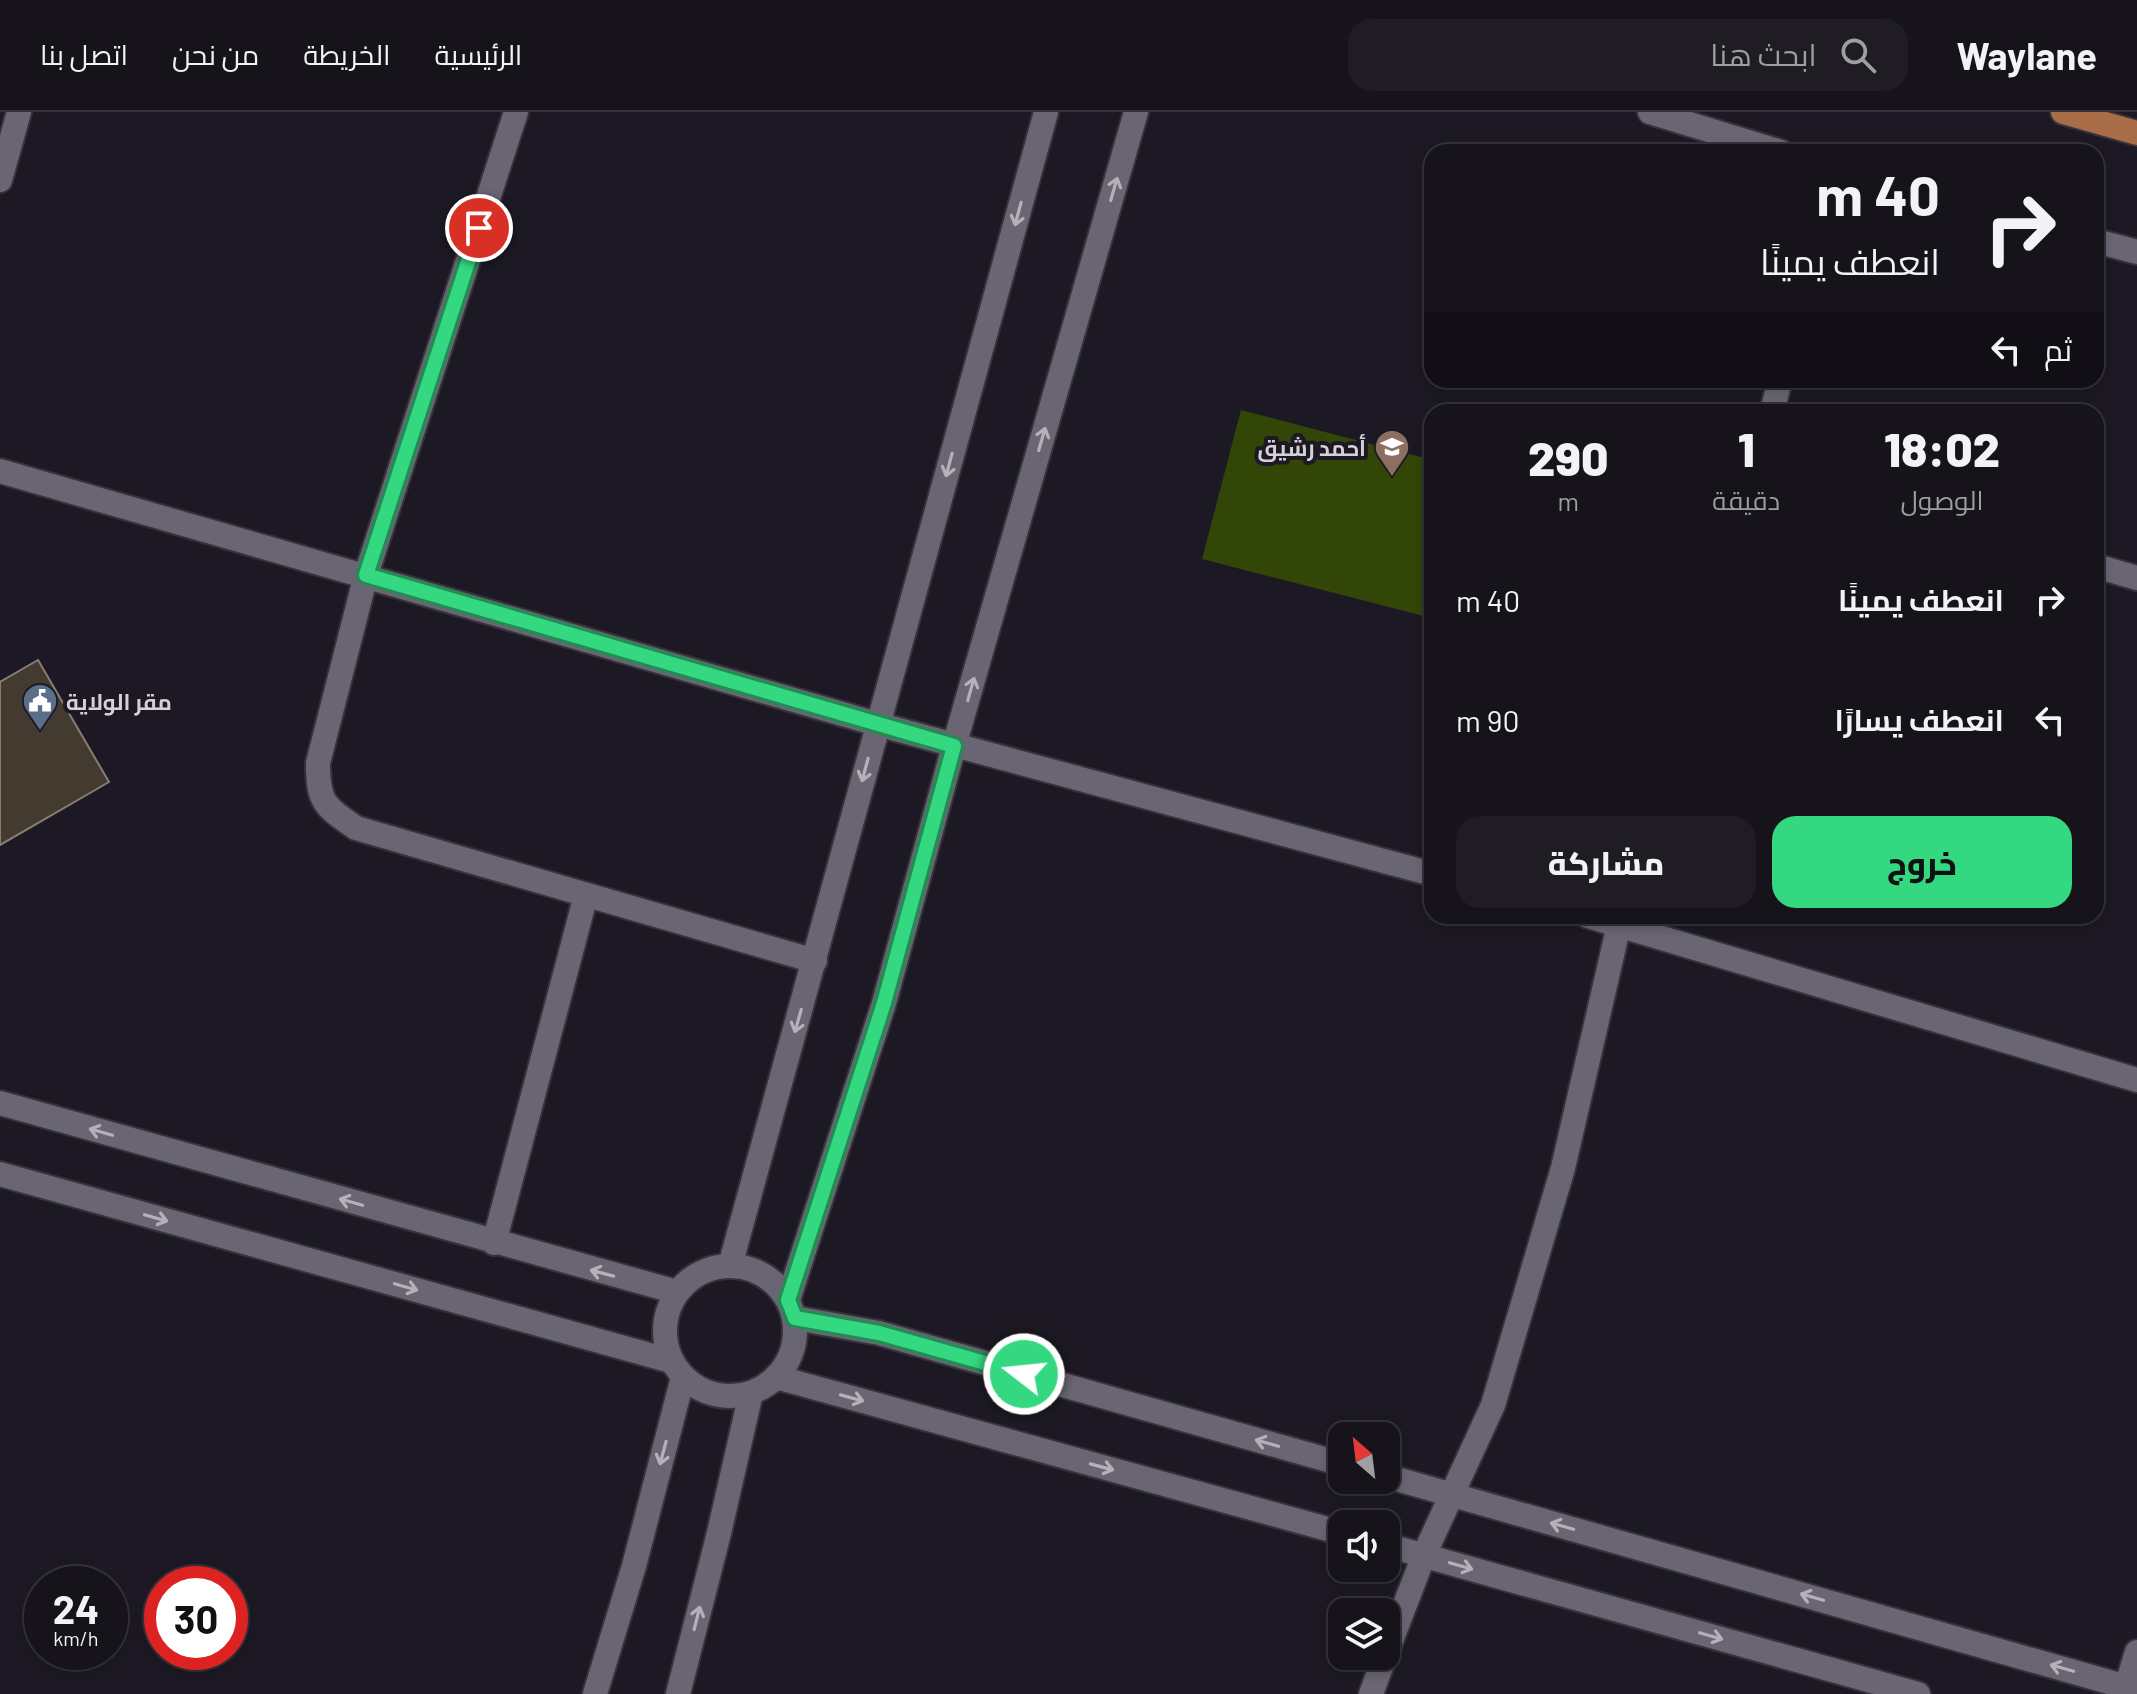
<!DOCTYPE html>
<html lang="ar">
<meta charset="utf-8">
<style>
body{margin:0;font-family:Barlow,Cairo,sans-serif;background:#1f1c24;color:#f1f3f6;direction:rtl;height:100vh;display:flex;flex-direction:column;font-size:30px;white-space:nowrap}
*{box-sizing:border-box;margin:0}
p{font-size:26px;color:#9e9ea3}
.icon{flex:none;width:44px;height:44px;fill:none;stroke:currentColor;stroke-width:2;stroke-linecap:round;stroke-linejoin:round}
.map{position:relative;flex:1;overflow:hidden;direction:ltr}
.sheet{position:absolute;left:1424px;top:292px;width:680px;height:520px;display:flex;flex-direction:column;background:#16131b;border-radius:24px;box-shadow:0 4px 12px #0003,0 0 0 2px #35323a;direction:rtl}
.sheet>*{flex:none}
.top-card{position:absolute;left:1424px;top:32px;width:680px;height:244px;border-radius:24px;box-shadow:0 4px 12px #0003,0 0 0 2px #35323a;direction:rtl;background:#16131b;color:#f1f3f6;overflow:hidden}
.needle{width:52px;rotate:332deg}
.buttons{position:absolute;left:1328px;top:1310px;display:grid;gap:16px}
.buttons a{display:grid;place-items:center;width:72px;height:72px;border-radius:16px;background:#16131b;box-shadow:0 4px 12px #0003,0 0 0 2px #35323a;font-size:40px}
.speed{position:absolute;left:24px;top:1454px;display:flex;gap:16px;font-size:40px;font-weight:700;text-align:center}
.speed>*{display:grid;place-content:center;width:104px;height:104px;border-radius:50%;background:#16131b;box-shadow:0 4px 12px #0003,0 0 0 2px #35323a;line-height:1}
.speed small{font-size:20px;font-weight:400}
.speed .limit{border:12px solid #d22;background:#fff;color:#111}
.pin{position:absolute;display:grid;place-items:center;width:68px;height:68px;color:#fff;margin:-34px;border:4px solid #fff;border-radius:50%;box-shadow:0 2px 8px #0007}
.me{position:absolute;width:88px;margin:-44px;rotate:286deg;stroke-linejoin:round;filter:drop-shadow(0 0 6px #0008)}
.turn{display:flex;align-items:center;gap:28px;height:168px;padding:0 32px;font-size:36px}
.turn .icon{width:104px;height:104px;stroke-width:2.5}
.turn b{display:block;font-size:56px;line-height:68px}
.then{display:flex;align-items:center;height:76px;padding:0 32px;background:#0003;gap:16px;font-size:30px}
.eta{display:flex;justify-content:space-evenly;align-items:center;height:136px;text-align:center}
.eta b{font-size:48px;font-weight:800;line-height:56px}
.button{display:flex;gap:16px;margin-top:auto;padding:16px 32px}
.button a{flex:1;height:92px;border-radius:24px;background:#34d881;color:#111;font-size:32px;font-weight:800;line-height:92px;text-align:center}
.button a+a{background:#1f1c24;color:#f1f3f6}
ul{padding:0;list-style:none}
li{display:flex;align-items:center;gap:24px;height:120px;padding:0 32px}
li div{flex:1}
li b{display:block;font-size:30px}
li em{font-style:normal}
header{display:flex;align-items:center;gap:48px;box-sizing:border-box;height:112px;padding:0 40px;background:#16131b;border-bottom:2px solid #35323a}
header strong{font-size:38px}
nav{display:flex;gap:44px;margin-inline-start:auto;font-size:28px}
.search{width:560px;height:72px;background:#1f1c24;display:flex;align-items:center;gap:20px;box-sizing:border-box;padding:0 28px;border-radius:24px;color:#9e9ea3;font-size:30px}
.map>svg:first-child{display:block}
</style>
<header>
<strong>Waylane</strong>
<div class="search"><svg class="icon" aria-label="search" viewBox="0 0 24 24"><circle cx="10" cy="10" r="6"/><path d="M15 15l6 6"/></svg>ابحث هنا</div>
<nav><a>الرئيسية</a><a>الخريطة</a><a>من نحن</a><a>اتصل بنا</a></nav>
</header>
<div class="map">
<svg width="2137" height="1582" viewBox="0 0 2137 1582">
<rect width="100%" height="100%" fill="#1d1924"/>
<!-- green -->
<path fill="#314607" d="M1241,298l191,50v158l-230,-59z"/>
<!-- building -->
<path fill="#433a30" stroke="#877d72" stroke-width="2" d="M38,548l71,122 -109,63v-163z"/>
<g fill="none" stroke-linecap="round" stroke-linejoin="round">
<defs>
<g id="minor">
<path d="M516,0l-150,463 -48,188c0,39 6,43 38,65l459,133"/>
<path d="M1650,0l131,40"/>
<path d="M0,68l19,-68"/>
<path d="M2096,129l41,11"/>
<path d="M1772,300l8,-32"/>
<path d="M0,359l877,253 555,150"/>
<path d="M2096,454l41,12"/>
<path d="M1588,804l549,164"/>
<path d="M0,991l677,189"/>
<path d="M0,1062l671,187"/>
<path d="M494,1131l92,-348"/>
<path d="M730,1154l316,-1154"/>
<circle cx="730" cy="1219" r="65"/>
<path d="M788,1188l96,-297 70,-257 182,-634"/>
<path d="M795,1206l84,15 463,131"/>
<path d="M776,1265l566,156"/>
<path d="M1386,1364l751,214"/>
<path d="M1386,1433l532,149"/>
<path d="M1386,1542l38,-99 69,-150 70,-237 58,-252"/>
<path d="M595,1582l39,-128 49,-189"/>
<path d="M678,1582l41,-161 32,-140"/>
<path d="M1371,1582l14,-38"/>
<path d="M2124,1582l13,-42"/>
</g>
<path id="major" d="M2063,0l74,21"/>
</defs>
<!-- minor casing -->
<use href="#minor" stroke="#35323a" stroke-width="28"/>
<!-- major casing -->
<use href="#major" stroke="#35323a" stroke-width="28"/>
<!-- minor -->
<use href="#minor" stroke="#6a6572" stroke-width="24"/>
<!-- major -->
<use href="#major" stroke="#a86d46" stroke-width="24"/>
</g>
<!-- one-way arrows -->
<defs><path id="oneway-shaft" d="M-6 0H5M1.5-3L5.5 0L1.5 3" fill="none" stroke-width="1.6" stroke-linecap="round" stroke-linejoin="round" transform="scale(2)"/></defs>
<g stroke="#b4b1b9">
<use href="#oneway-shaft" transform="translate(1114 77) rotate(-74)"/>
<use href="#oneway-shaft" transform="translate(1018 102) rotate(105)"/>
<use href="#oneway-shaft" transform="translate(1042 327) rotate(-74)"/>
<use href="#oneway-shaft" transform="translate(949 353) rotate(105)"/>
<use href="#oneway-shaft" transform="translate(971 577) rotate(-74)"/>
<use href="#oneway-shaft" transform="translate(865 658) rotate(105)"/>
<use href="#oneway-shaft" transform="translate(798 909) rotate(106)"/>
<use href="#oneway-shaft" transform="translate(101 1020) rotate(-164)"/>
<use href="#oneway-shaft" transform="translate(351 1090) rotate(-164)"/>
<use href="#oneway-shaft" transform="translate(156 1106) rotate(16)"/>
<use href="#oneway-shaft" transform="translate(602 1161) rotate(-165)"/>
<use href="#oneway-shaft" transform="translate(406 1175) rotate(16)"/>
<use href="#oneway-shaft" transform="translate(852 1286) rotate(15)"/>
<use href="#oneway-shaft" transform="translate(1267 1331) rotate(-164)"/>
<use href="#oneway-shaft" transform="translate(663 1341) rotate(105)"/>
<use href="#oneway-shaft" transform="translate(1102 1355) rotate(15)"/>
<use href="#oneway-shaft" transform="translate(1562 1414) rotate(-164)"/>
<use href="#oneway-shaft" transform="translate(1461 1454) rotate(16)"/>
<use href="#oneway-shaft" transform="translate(1812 1485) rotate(-164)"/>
<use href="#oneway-shaft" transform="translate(697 1506) rotate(-76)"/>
<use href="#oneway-shaft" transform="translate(1711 1524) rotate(16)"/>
<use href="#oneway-shaft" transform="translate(2062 1556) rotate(-164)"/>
</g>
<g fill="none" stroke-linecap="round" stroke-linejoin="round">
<defs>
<path id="route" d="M479,116l-113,347 588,171 -70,257 -96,297 7,18 84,15 145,41"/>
</defs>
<!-- route casing -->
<use href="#route" stroke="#228c54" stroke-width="20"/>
<!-- route -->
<use href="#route" stroke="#34d881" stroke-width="14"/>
</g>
<!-- icons -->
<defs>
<symbol id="school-pin" viewBox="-11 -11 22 30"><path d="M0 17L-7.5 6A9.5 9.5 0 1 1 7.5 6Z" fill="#8d6e63" stroke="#1d1924"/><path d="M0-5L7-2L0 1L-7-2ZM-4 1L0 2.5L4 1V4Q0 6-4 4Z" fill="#fff"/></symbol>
<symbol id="civic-pin" viewBox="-11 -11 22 30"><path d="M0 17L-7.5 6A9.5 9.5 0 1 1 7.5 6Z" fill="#5c6f8a" stroke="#1d1924"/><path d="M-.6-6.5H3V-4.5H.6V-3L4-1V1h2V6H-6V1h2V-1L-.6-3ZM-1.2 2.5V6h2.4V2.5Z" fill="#fff"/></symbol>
</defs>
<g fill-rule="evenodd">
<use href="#school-pin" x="1372" y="315" width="40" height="54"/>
<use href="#civic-pin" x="20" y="569" width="40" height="54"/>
</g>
<g text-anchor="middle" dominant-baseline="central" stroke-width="8" stroke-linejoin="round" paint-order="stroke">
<!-- poi labels -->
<g font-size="22" font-weight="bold" fill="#d4d1d8" stroke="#1d1924" text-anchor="end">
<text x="1366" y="335">أحمد رشيق</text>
<text x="66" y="589" text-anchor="start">مقر الولاية</text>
</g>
</g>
</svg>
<div class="buttons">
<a><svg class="needle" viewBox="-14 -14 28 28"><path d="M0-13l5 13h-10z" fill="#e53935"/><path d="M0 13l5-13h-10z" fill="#9e9ea3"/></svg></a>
<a><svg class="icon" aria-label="sound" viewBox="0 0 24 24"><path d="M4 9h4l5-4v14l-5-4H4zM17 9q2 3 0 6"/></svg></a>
<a><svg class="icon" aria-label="layers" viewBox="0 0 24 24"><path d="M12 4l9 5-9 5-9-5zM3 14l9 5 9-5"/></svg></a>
</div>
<div class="speed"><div>24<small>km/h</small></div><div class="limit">30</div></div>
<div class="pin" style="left:479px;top:116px;background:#d93025"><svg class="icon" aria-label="arrive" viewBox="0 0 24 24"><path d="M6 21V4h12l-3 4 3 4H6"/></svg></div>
<svg class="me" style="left:1024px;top:1262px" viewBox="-20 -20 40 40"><circle r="17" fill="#34d881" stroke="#fff" stroke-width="3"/><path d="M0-11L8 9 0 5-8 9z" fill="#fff"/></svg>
<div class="top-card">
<div class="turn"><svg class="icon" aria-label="right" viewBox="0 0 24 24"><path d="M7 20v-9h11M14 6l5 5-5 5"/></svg><div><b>40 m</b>انعطف يمينًا</div></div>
<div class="then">ثم<svg class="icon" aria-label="left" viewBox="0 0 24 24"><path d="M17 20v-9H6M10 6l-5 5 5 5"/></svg></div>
</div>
<section class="sheet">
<div class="eta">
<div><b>18:02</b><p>الوصول</p></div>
<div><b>1</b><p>دقيقة</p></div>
<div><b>290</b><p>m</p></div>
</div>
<ul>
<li><svg class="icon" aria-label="right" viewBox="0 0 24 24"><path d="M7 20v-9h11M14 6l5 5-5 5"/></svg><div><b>انعطف يمينًا</b></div><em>40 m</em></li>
<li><svg class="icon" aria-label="left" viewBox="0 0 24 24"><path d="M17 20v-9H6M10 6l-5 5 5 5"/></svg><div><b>انعطف يسارًا</b></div><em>90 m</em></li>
</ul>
<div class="button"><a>خروج</a><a>مشاركة</a></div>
</section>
</div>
